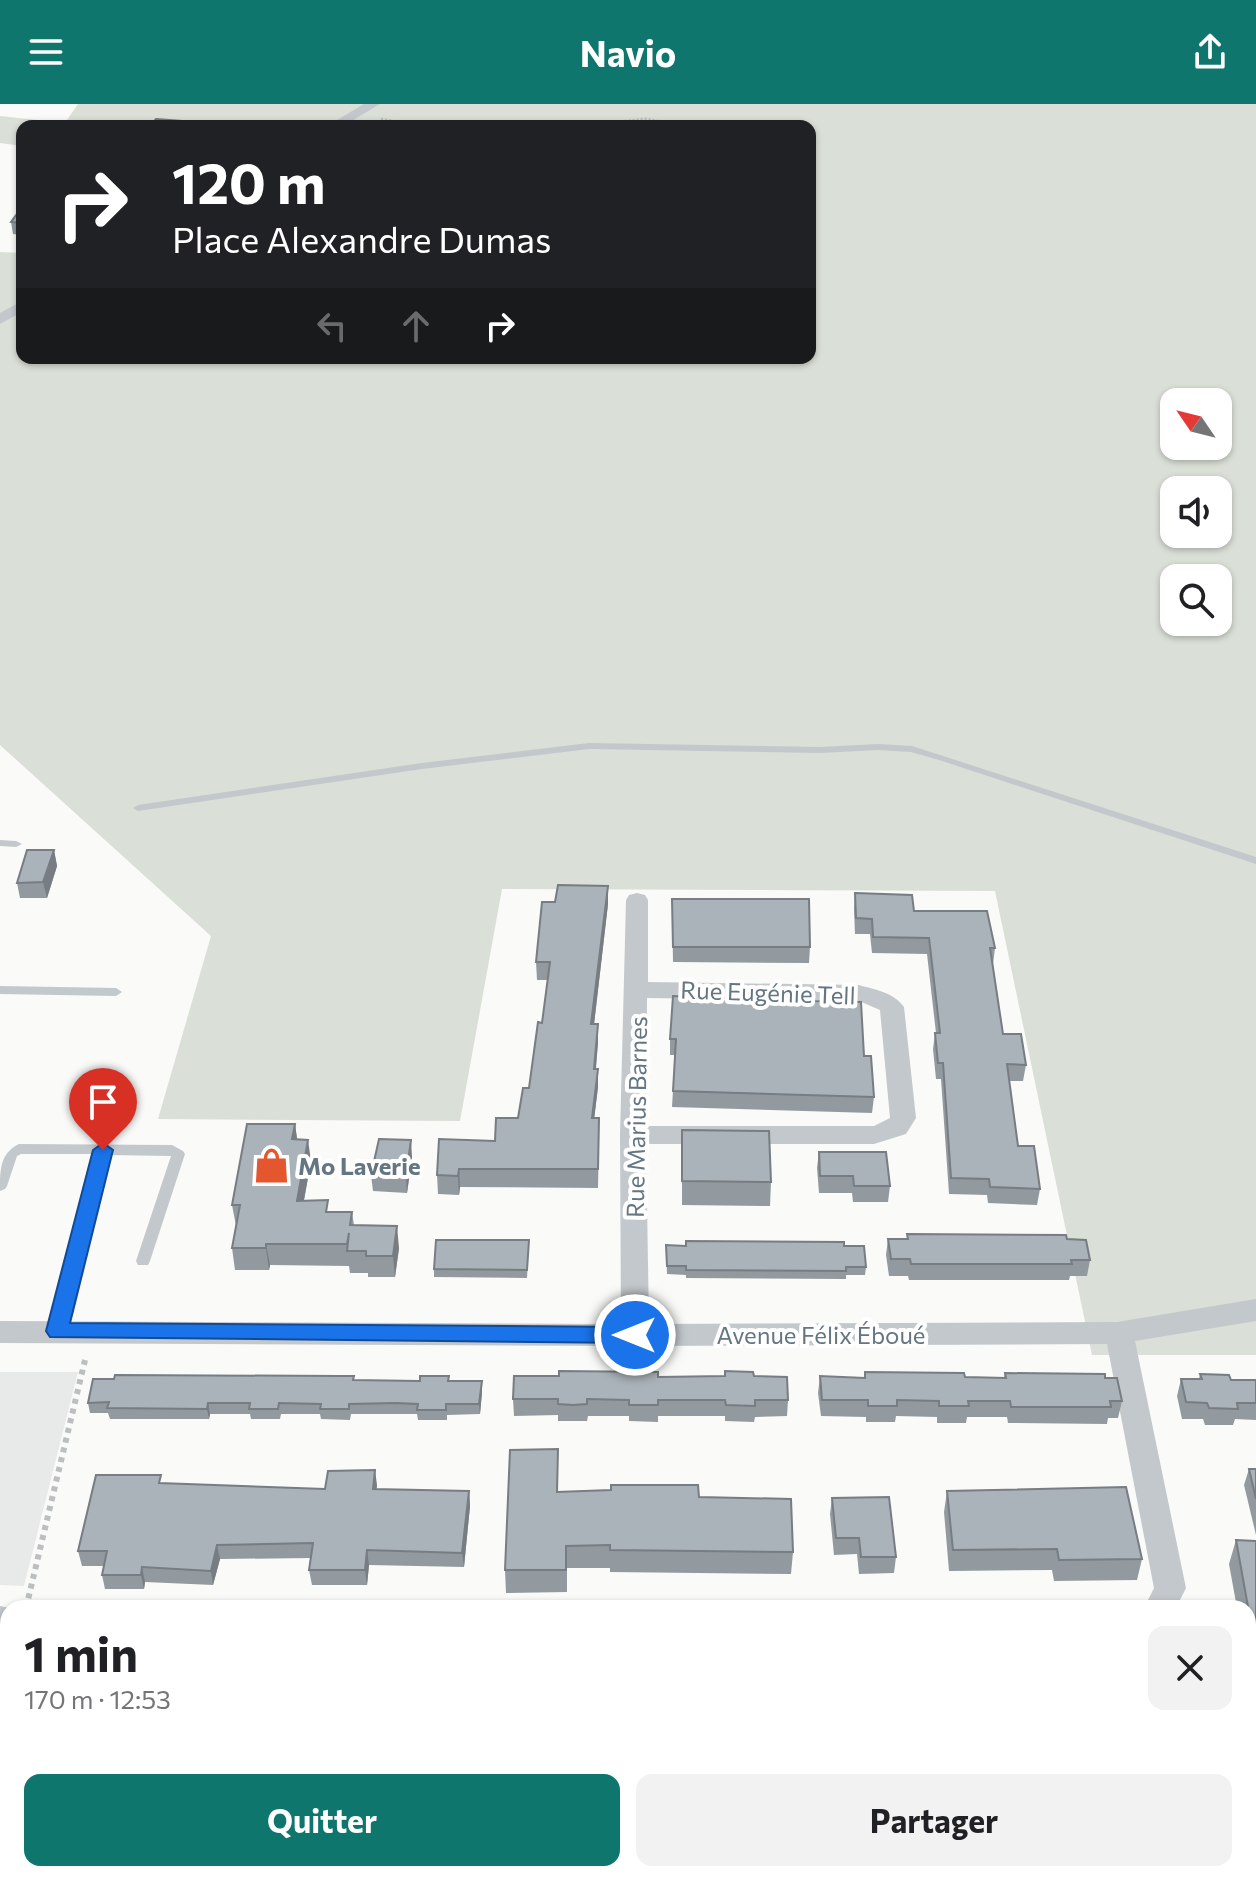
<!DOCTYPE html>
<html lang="fr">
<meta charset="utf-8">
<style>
body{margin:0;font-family:Commissioner,sans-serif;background:#f2f2f2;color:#202124;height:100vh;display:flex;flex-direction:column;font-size:30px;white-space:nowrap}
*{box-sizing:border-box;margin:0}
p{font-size:26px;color:#757577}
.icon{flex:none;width:44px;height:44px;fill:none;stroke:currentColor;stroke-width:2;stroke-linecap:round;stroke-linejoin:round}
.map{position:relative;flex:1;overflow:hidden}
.details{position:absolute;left:0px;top:1496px;width:1256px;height:282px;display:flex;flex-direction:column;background:#fff;border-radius:24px 24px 0 0;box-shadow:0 2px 6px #0004}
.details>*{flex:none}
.guide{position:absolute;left:16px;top:16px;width:800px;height:244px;border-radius:16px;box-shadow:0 2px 6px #0004;background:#202124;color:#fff;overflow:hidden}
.needle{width:52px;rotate:305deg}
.fabs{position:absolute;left:1160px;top:284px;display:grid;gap:16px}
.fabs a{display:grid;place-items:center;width:72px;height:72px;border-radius:16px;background:#fff;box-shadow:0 2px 6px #0004;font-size:40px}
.pin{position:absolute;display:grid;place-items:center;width:68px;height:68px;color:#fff;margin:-82px -34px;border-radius:50% 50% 50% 0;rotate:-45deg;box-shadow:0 0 8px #0007}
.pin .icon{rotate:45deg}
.me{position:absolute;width:88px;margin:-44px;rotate:270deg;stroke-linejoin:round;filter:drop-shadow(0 0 6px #0008)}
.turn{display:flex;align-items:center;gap:28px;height:168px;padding:0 24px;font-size:36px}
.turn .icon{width:104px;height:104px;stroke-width:2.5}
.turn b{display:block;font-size:56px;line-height:68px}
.lanes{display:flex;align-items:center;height:76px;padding:0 24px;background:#0003;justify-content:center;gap:40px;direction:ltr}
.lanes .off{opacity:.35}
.round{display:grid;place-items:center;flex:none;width:84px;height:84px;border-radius:16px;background:#f2f2f2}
.head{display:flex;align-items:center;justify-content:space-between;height:136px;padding:0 24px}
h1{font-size:48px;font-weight:700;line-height:60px}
.cta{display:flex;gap:16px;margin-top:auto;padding:16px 24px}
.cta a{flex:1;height:92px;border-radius:16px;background:#0f766e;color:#fff;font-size:32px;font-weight:700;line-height:92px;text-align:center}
.cta a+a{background:#f2f2f2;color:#202124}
header{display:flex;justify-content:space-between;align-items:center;height:104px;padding:0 24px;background:#0f766e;color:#fff;font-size:36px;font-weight:700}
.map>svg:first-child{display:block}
</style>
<header><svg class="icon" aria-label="menu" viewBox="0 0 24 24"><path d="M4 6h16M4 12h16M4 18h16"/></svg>Navio<svg class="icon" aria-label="share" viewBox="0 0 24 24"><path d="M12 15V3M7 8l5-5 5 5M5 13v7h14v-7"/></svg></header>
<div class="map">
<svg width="1256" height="1777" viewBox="0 0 1256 1777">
<rect width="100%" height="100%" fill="#fafaf8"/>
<!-- built -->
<path fill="#e8e9e9" d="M0,1268h78l-54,214 -24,-1z"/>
<!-- green -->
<path fill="#dadfd7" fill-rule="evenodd" d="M78,0h1178v1251h-164l-97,-464 -493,-2 -42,232 -302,-2 53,-183 -211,-191v-493l22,1v105h788v-232h-522l7,-6 -273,6v20l-22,-3v-27l65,7zM1174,298h44v44h-44zM1174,386h44v44h-44zM1174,474h44v44h-44z"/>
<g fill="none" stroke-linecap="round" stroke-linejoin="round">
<!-- path-far1 -->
<g stroke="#bbbfc2" stroke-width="3" stroke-dasharray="2 2" stroke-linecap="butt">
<path d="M381,15l38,7"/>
<path d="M581,22l65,-7 36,7"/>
</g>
<!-- path -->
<g stroke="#bbbfc2" stroke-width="6" stroke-dasharray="5 5" stroke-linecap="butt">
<path d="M26,1504l60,-252"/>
<path d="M705,1770l2,7"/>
</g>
<!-- service -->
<g fill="#c3c8cc" fill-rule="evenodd">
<path d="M589,639l231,4 58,-3 34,2 344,111v7l-317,-104 -28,-8 -33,-2 -58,3 -231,-4 -167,20 -284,42 -5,-3 5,-3 284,-42z"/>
<path d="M0,736l16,1 6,3 -6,3 -16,-1z"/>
<path d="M0,882l116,2 6,4 -6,4 -116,-2z"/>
<path d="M19,1040l153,1 11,6 2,3 -35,107 -2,4h-10l-2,-4 35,-105 -63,-1 -44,176 -2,4 -5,1 -5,-1 -2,-4 45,-177h-74l-4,2 -10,30 -2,3 -5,2c0,-21 0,-38 19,-47z"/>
</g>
<!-- minor -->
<g fill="#c3c8cc" fill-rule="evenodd">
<path d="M364,0h16l-37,22h-16z"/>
<path d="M22,197v11l-22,12v-11z"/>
<path d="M637,789l8,2 3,5v82l211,3c17,5 34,7 45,22l12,111 -10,16 -32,10h-228l3,180 468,-2 139,-23v22l-121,20 51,247 -10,20h-32l10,-20 -47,-244 -472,2 -635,-3v-22l621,3 -1,-189 6,-235 3,-5zM647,894l212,3 21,9 10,108 -16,8h-228z"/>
<path d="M0,1502l10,2 -2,27 -8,-1z"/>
</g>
</g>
<!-- wall -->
<g fill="#929a9f">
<path d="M22,103v28l-9,-1 -2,-12z"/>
<path d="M54,746l3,16 -10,32h-27l-3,-15z"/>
<path d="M608,782v18l-14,120h4v18l-2,27 2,18 -4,31 5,19 -1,51 -138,-1 -1,8 -21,-1 -1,-19 58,-34 23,-23 11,-30 13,-65 6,-43h-11l-1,-18 19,-60z"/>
<path d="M855,789l59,18 81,37 -2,16 10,70 23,31 -3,16h-14l9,65 22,43 -3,16 -49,-2 -1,-8 -38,-1 -8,-115h-5l-3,-30 2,-16h1l-9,-79 -55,-1 -2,-19h-15l-1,-25z"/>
<path d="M672,795l138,48 -1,16 -136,-1z"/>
<path d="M812,897l52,55 10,41 -2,16 -200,-6 3,-52h-5v-16z"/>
<path d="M295,1020l2,15 14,22 -7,39 25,12h23l2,13 45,23 -4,29h-27v-4h-18l-1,-7 -79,-1 -1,5h-34l-3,-22 4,-22 -4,-21z"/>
<path d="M682,1026l89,52 -1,24 -88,-1z"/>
<path d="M819,1048l71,34 -2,16h-35l-1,-9h-33l-2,-25z"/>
<path d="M412,1053l-5,36 -34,-2 -2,-16z"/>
<path d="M907,1130l160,5 23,21 -3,16h-17l-1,4h-160l-1,-4h-19l-3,-21 2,-16h19z"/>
<path d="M529,1136l-2,38 -93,-1v-8z"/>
<path d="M666,1141l178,1 22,21 -1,8h-19v4l-160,-1v-3l-19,-1z"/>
<path d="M725,1267l29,5 34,24 -1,16 -32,1 -1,5 -29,-1v-5h-67v6l-29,-1v-5h-41l-1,5h-29v-6l-44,1 -1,-17 145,-22 66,-1z"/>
<path d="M865,1268l100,5 39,1 1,-5 100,5 17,23 -4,17h-10l-1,6 -99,-1 -1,-6h-40l-1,6h-29v-6l-41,-1 -1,6h-29v-5l-45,-1 -3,-23 2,-17 44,2z"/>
<path d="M1200,1270l31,6h25v40l-21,-1 -2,6h-28l-2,-6h-21l-5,-23 4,-17h18z"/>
<path d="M354,1276l95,1 33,11 -2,22 -33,1v5h-29l-1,-6h-66l-1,6 -29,-1 -1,-5h-39l-1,5h-29l-1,-5h-40l-1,5h-99l-2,-6h-18l-2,-10z"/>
<path d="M558,1345v43l141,5 94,55 -2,22 -181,-2v-4h-43v24l-61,1 -1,-23z"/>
<path d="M1249,1365h7v66l-12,-50z"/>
<path d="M163,1379l162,6 52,-4 -1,4 93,2 1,15 -6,61 -95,-2 -2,20h-55l-3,-15 2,-12 -91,1 -7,26 -68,-3 -1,7h-39l-3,-14 2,-9h-22l-4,-15z"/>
<path d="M947,1387l195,68 -5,21 -83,1 -2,-11 -103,1 -5,-59z"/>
<path d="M832,1394l64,59 -2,16 -35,1 -2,-20 -23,1 -4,-41z"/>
<path d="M1236,1436l20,1v102h-8v-35h-11l-8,-44z"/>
<path d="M8,1531v113l-8,1v-106z"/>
</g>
<!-- shaded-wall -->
<g fill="#777d82">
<path d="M54,746l3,16 -10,32 -4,-16z"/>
<path d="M608,782v18l-16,138 -1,-18z"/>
<path d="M598,920v18l-4,45v-18z"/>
<path d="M598,965v18l-6,50v-19z"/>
<path d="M295,1020l3,22 -6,-7z"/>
<path d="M308,1036l3,21 -11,61 -3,-21z"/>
<path d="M411,1036l1,17 -5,36 -1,-17z"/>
<path d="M459,1065l1,18 -1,8 -1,-19z"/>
<path d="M397,1122l2,22 -4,29 -2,-21z"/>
<path d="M266,1140l4,21 -1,5 -3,-22z"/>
<path d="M482,1277v11l-2,22 -1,-10z"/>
<path d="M208,1299l2,11 -1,5 -2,-10z"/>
<path d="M375,1366l2,15 -2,19 -2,-15z"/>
<path d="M469,1387l1,15 -6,61 -2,-14z"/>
<path d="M217,1441l3,14 -7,26 -2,-14z"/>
<path d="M367,1446l2,15 -2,20 -2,-15z"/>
<path d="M142,1463l3,15 -1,7 -3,-14z"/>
<path d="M443,1770h4l-1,7h-3z"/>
</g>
<!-- building -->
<g fill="#aab3b9" stroke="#777d82" stroke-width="2">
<path d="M156,15l28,2 -4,5h-30z"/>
<path d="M22,103v16l-11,-1z"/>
<path d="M27,746h27l-11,32 -26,1z"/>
<path d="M558,781l50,1 -17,138h7l-4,45h4l-6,49h7l-1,51h-139l-1,7 -21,-1 2,-36 56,2 1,-23h22l5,-30h6l9,-66 4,1 8,-61h-14l6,-60h13z"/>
<path d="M855,789l57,2 2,16h73l8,37h-5l13,86h18l5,31 -19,-1 11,82h16l6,43 -50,-2 -1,-8 -38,-1 -8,-115h-5l-3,-30h5l-11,-95 -56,-1 -1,-18 -16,-1z"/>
<path d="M672,795h137l1,48h-137z"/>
<path d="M780,889l32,1v7l49,1 3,54h7l3,41 -201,-6 3,-52h-6l3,-43 107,4z"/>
<path d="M247,1020h48l-3,15 16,1 -11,61 31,-1 -2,12h26l-2,13 47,1 -4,30h-27v-5h-19l2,-18 -2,11h-81v4h-34l8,-43h-8z"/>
<path d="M682,1026l87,1 2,51 -89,-1z"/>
<path d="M379,1035l32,1 -5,36 -35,-1z"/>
<path d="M819,1048h67l4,34h-36l-1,-10h-33z"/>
<path d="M907,1130l159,1 1,4 19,1 4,20h-19l1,4h-161l-1,-5h-19l-3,-20h20z"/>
<path d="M436,1136h93l-2,30 -93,-1z"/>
<path d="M686,1137l158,1v4h20l2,21h-20v4l-160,-1v-4h-19l-1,-21 20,1z"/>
<path d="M559,1267l99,1v5l67,-1v-5l28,1 1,4 33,1 1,23h-33v6l-29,-1 -1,-5h-67v5h-29v-5l-42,-1v5l-14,1 -15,-1v-5h-45l1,-23h45z"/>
<path d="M865,1268l99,1 1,4 41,1 -1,-5 100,1v4h12l5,23h-12l1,6h-100l-1,-6h-42l1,5h-30v-5l-42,-1v6h-29v-6h-46l-2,-24 45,2z"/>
<path d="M1200,1270l29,1 2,5h25v23h-19l1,6 -29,-1 -2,-5 -21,-1 -5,-23h21z"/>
<path d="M115,1271l224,1h15l-1,4 67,1v-5h29l-1,5h34l-3,23h-33v6h-29l1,-6 -22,-1 -47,1v5h-29l1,-5 -42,-1 -1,6h-29l1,-6h-42l-1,6 -100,-1 2,-6 -21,1 5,-24h21z"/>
<path d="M558,1345l-1,43 54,-2v-5h87l1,12 92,2 2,53 -183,-2v-5l-44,1v24h-61l5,-120z"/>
<path d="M1249,1365h7v30z"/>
<path d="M375,1366l-2,19 96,2 -7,62 -95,-3 -2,20h-56l4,-27 -96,2 -6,26 -69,-4 -1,8h-39l5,-24h-29l18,-76h65l-2,8 166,6 3,-18z"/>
<path d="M1126,1383l16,72 -83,1 -2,-11 -104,1 -6,-59z"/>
<path d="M889,1393l7,60h-35l-2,-19h-23l-4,-40z"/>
<path d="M1236,1436l20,1v78l-6,-1z"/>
<path d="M1,1531h7v92l-8,1v-85z"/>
<rect x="232" y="1770" width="211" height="7"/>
<path d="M624,1770l2,7h-27z"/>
<path d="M829,1770h81l1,6 1,-6h16l1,7h-121v-2h21z"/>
</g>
<!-- route -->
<path fill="#1a73e8" stroke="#114b97" stroke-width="2" d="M103,1039l10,7 -43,173 565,4 8,2 3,6 -3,6 -8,2 -585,-6 -4,-6 47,-181z"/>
<!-- icons -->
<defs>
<symbol id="shop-bare" viewBox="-9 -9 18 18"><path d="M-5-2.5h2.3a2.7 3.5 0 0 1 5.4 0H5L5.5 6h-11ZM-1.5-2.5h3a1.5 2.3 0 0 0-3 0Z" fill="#e4572e" stroke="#fff" stroke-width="2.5" paint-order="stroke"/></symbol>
</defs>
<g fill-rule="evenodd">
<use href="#shop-bare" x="246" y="1036" width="51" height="51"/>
</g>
<g text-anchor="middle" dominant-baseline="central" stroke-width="8" stroke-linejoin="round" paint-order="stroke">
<!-- street labels -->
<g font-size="24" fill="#657683" stroke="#fff">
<text transform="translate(768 888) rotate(2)">Rue Eugénie Tell</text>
<text transform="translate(636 1013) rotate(-89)">Rue Marius Barnes</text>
<text x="821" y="1230">Avenue Félix Éboué</text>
</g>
<!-- poi labels -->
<g font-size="24" font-weight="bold" fill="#657683" stroke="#fff" text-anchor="start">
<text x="298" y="1061">Mo Laverie</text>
</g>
</g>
</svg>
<div class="fabs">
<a><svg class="needle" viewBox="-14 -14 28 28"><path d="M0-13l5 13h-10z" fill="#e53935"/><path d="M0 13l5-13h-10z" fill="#757577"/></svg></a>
<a><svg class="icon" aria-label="sound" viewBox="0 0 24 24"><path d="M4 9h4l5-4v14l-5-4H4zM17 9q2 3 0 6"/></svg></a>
<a><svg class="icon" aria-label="search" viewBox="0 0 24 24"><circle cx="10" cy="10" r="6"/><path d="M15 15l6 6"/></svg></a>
</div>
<div class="pin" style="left:103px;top:1046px;background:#d93025"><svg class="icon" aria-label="arrive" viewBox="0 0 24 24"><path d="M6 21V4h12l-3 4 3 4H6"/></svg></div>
<svg class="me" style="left:635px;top:1231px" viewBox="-20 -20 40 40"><circle r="17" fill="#1a73e8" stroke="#fff" stroke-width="3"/><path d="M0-11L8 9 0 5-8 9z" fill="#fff"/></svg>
<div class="guide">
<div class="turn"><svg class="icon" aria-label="right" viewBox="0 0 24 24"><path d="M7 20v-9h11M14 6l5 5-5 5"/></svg><div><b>120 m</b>Place Alexandre Dumas</div></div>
<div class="lanes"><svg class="icon off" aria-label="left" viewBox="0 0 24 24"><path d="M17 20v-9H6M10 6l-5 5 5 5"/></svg><svg class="icon off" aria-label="ahead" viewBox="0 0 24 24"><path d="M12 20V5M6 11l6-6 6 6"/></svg><svg class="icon" aria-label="right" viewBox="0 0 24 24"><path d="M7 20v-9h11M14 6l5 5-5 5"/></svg></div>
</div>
<section class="details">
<div class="head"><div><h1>1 min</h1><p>170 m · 12:53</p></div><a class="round"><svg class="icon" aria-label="close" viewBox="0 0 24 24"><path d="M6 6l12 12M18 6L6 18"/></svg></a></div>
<div class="cta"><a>Quitter</a><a>Partager</a></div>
</section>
</div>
